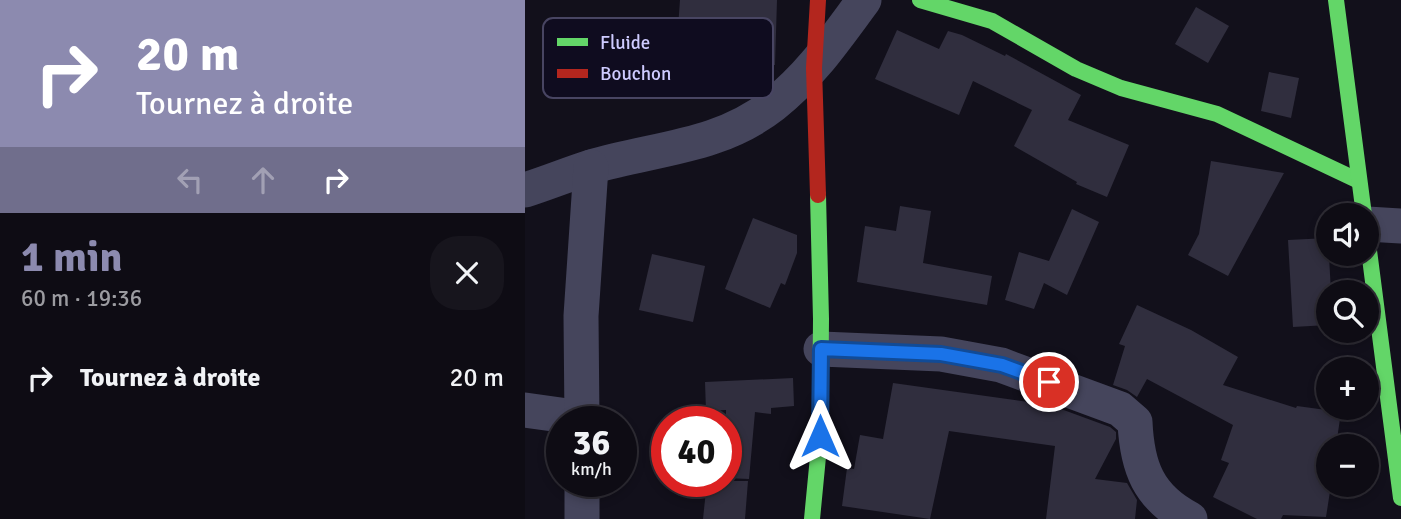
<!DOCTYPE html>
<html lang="fr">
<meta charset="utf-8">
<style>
body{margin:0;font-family:Signika,sans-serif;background:#17151d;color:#f1f3f6;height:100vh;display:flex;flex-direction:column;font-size:26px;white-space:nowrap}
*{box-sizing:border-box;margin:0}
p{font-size:23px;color:#9b9ba0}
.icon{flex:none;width:38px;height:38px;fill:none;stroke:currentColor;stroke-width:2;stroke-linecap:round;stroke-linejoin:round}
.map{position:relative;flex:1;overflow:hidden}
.drawer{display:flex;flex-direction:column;background:#0e0c14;width:525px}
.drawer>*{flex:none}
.top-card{background:#8c8aaf;color:#fff;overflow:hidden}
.tools{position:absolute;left:791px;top:203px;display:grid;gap:14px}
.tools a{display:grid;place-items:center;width:63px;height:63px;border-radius:50%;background:#0e0c14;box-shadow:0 4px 10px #0003,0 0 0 2px #2e2c34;font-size:35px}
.speed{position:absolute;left:21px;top:406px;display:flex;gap:14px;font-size:35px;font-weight:700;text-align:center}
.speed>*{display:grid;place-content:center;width:91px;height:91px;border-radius:50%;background:#0e0c14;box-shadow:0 4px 10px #0003,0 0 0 2px #2e2c34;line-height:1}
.speed small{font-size:18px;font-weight:400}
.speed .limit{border:10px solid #d22;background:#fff;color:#111}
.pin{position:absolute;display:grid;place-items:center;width:60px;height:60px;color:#fff;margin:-30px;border:4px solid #fff;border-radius:50%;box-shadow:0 2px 7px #0007}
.me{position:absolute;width:77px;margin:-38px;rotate:0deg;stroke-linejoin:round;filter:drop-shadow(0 0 5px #0008)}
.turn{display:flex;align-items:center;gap:24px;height:147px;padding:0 21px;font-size:32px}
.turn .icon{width:91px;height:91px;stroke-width:2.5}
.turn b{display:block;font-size:49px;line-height:60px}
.lanes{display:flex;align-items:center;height:66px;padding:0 21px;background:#0003;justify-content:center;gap:35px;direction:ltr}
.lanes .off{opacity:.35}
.round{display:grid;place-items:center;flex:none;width:74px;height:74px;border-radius:28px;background:#17151d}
.overview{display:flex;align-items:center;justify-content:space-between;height:119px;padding:0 21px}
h1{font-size:42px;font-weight:800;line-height:52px;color:#8c8aaf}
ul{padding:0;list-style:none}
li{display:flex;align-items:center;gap:21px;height:91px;padding:0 21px}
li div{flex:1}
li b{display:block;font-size:26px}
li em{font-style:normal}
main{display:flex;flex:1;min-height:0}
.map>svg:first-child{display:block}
</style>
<main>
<section class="drawer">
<div class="top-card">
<div class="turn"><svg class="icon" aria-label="right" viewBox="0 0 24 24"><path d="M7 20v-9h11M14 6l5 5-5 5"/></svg><div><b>20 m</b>Tournez à droite</div></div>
<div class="lanes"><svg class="icon off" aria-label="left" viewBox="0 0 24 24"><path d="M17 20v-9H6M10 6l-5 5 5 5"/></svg><svg class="icon off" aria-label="ahead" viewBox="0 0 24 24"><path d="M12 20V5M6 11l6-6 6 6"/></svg><svg class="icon" aria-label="right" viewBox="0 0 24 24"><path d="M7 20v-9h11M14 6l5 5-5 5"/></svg></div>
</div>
<div class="overview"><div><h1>1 min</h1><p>60 m · 19:36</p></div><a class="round"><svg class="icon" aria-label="close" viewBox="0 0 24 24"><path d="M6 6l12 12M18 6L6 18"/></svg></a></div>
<ul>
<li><svg class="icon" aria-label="right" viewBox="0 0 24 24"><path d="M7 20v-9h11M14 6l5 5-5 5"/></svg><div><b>Tournez à droite</b></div><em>20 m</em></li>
</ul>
</section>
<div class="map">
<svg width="876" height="519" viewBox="0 0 876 519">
<rect width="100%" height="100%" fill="#12101b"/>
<!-- building -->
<g fill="#302e3e">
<path d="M155,0h97l-2,65 -40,-2v-16l-58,-5z"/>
<path d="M671,7l33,19 -21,37 -33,-19z"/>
<path d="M372,30l42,19 9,-18 14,4 43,21 1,-2 75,41 -13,25 61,25 -22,52 -31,-13 1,-2 -63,-36 18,-36 -59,-29 -14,34 -84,-36z"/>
<path d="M744,72l30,6 -8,40 -30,-7z"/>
<path d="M686,161l73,12 -56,103 -40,-21 11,-21z"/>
<path d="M375,206l31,5 -8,52 69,13 -5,29 -130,-23 8,-56 31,5z"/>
<path d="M547,209l27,13 -32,73 -23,-12 -10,26 -29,-9 14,-48 30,9z"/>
<path d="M228,218l44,17v18l-12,32 -4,-2 -11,25 -45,-19z"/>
<path d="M803,238l3,54h-3v33l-35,2 -5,-87z"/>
<path d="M127,254l53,12 -12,56 -54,-12z"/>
<path d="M612,305l54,25 47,27 -15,28 73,23 1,-2 44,6 -5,34h-8v39h3l-5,32 -43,-2 -2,4h-24l-44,-22 16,-34 -8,-3 12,-35 -86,-46 -10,18 -10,-7 -14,-5 12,-39 -6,-2z"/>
<path d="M268,378l1,28 -23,2v6l-16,-2 -6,67 -23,-1v-68l-20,1 -1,-29z"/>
<path d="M368,383l157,22 60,22 6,5v7l-21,40 32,4 10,17 -2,19h-89l9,-73 -106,-15 -19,88 -88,-13 5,-38 7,1 6,-34 23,4z"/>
<path d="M182,481h41l-3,38h-42z"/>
</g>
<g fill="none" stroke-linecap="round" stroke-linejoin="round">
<!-- street -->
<g stroke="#45455c" stroke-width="35">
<path d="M0,190c22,-7 44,-16 66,-23 63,-19 127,-19 182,-62 38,-30 62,-66 91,-105"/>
<path d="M842,224l34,2"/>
<path d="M296,349l120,5 60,11 119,44 15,13c2,45 13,75 55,97"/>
<path d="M0,410l57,8"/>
<path d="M57,422l-1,-106 10,-149"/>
<path d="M57,519v-38"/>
</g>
<!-- fast -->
<g stroke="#63d668" stroke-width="16">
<path d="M395,0l72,21 84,48 45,19 96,26 142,67"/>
<path d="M811,0l28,215"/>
<path d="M842,235l34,263"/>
<path d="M287,519l8,-83 1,-117 -3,-124"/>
</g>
<!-- jam -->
<path stroke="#b3261e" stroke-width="16" d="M293,195l-4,-127 4,-68"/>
</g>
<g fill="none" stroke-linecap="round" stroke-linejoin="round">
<defs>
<path id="route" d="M295,436l1,-87 120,5 61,11 47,17"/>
</defs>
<!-- route casing -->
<use href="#route" stroke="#114b97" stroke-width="18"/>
<!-- route -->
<use href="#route" stroke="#1a73e8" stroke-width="12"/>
</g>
<!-- legend -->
<rect x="18" y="18" width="230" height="80" rx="10" fill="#0f0c1f" stroke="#484562" stroke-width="2"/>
<rect x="32" y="38" width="31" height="8" fill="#63d668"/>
<rect x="32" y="69" width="31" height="9" fill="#b3261e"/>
<g font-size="19" fill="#cecbff">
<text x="75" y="49">Fluide</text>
<text x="75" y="80">Bouchon</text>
</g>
</svg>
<div class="tools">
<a><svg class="icon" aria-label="sound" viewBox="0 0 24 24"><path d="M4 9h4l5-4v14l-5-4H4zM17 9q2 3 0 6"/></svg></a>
<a><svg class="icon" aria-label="search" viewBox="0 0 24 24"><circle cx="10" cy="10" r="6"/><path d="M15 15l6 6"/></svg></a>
<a>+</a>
<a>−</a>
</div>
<div class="speed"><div>36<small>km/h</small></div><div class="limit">40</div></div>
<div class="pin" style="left:524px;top:382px;background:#d93025"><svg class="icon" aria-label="arrive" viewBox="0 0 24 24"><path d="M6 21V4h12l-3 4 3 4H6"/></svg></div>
<svg class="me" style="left:295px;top:436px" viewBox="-20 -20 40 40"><path d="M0-17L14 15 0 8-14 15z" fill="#1a73e8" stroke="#fff" stroke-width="4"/></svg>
</div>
</main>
